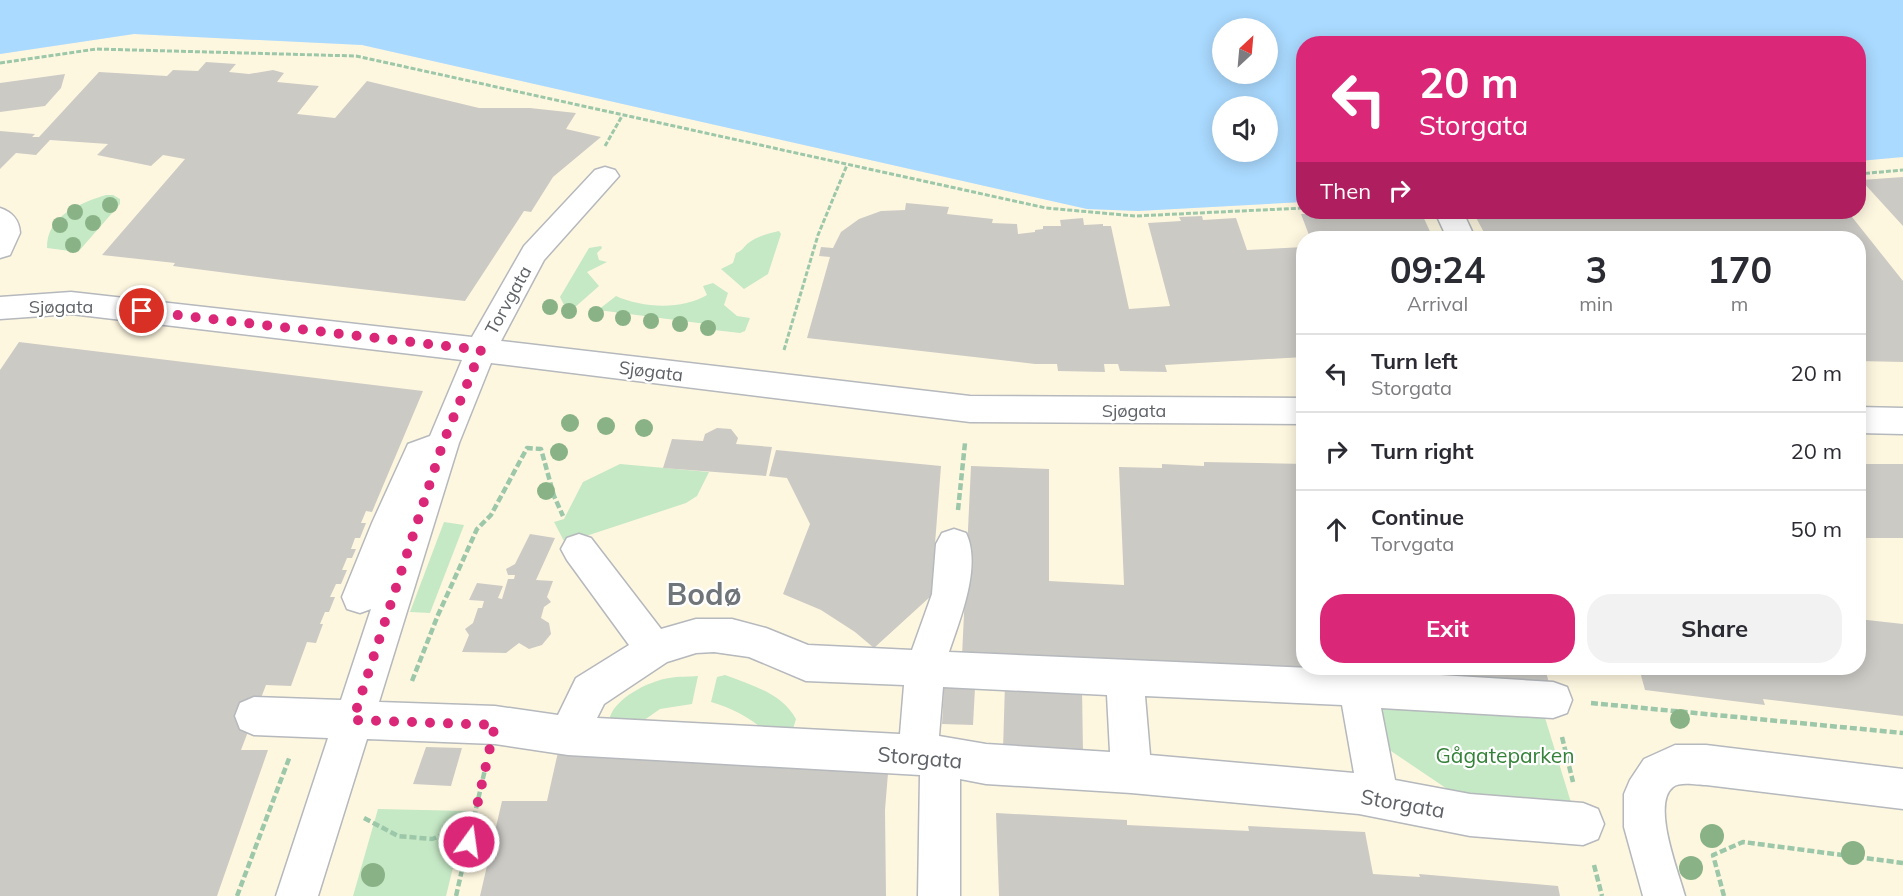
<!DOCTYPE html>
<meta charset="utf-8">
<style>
body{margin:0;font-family:Mulish,sans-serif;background:#f2f2f3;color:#2b2b33;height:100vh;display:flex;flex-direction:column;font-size:22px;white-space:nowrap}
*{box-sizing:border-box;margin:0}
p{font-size:20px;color:#7c7c81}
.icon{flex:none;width:33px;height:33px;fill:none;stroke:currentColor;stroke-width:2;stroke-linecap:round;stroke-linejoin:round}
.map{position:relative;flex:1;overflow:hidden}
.details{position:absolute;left:1296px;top:231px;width:570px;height:444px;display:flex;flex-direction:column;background:#fff;border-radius:24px;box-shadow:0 3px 15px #0003}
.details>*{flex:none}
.guide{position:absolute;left:1296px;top:36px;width:570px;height:183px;border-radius:24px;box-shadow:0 3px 15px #0003;background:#db2777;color:#fff;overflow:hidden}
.needle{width:39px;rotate:26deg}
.controls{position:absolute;left:1212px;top:18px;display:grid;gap:12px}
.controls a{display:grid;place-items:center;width:66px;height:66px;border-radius:50%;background:#fff;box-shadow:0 3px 15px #0003;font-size:30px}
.pin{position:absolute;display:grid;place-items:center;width:51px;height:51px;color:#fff;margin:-26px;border:3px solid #fff;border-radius:50%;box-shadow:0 2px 6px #0007}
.me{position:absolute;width:66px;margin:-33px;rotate:14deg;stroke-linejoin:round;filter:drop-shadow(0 0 4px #0008)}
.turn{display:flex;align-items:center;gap:21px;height:126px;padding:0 24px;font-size:27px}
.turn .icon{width:78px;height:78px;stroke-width:2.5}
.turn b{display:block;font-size:42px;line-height:51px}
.then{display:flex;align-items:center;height:57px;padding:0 24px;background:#0003;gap:12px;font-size:22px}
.eta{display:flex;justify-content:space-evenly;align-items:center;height:102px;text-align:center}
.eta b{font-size:36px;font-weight:700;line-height:42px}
.cta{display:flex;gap:12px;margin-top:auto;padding:12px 24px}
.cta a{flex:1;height:69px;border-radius:24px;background:#db2777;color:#fff;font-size:24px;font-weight:700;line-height:69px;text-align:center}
.cta a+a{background:#f2f2f3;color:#2b2b33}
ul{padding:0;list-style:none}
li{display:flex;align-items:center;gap:18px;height:78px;padding:0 24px;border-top:2px solid #e1e1e2}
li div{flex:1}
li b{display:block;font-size:22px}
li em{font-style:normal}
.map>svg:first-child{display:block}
</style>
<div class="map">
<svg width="1903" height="896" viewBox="0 0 1903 896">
<rect width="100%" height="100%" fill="#f1efe8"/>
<!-- commercial -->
<path fill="#fef7e0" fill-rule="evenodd" d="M134,34l228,11 725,164 51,2 165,-9 1,10h554l1,-51 44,-4v739h-1903v-842zM1304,238h554v430h-554z"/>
<!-- green -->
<g fill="#c5e8c5">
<path d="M106,195h7l7,4v5l-42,48 -31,-4c-1,-32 33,-45 59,-53z"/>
<path d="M779,231l2,3 -13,40 -24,15 -23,-20 12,-6 3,-10c6,-2 7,-5 11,-9 9,-7 22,-11 32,-13z"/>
<path d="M601,246l1,2 -5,5 2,7 8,2 -20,10 12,14 -25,22 -10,-3 -4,-8 29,-49z"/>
<path d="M713,283l15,10 -4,12 13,11 13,2 -5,13 -5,2 -26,-3v-5l-116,-15 18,-14c26,12 66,14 91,-1l-4,-9z"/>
<path d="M620,464l89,8 -12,24 -11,7 -121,40 -11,-21 10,-3 19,-37z"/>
<path d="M444,522l20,3 -34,88 -20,-1z"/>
<path d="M725,675c26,10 57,18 71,44l-3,10 -27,3c-16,-15 -35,-24 -55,-30l6,-25z"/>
<path d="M698,676l-6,28 -32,5 -20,14 -31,-2c3,-22 40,-40 60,-43 10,-2 20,-1 29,-2z"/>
<path d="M1378,700l164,8 31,101 -108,-8 -77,-52z"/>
<path d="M378,809l89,2 -21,85h-93z"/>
</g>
<!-- water -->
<path fill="#aadaff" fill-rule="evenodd" d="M0,0h1903v157l-44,4 -1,-117h-554l-1,158 -165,9 -51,-2 -725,-164 -228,-11 -134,20zM1222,28h46v46h-46zM1222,106h46v46h-46z"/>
<!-- building -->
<g fill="#cccac5">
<path d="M206,62l30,2 -7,8 20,2 24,-4 11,3 -7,9 42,4 -22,28 38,4 32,-37 112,27h51l46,5 -10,16 35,8 -48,40 -22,35 -7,-1 -59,90 -183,-21 -109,-14 2,-3 -73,-8 83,-96 -22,-4 -12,11 -54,-11 11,-11 -58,-4 -14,15 -20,-2 -16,16v-38l35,3 -3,3h7l60,-65 68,4 6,-6 25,1z"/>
<path d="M65,74l-4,14 -16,18 -45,6v-29z"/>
<path d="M1903,177v49l-42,-46z"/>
<path d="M906,203l43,4 -2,7 46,5 -1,4 25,1 1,10 17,-2v-2l8,-1v-3h18l-1,-6 23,-2 1,7 19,-1v2h8l18,83 41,-3 -22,-83 33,-2 -2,-4 23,-1 1,4 33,-2 11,32 57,-3v110l-139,8 2,7 -47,-1 -2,-7h-14l1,8 -47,-1 -1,-7h-22l-228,-26 23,-81 -11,-1 2,-9 12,1 8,-16 18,-13 22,-8 24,-1z"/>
<path d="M1364,212h57l12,26h-116l-2,-3h-6l-8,-21z"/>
<path d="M1473,212h375l55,69v81l-45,-1v-123h-371z"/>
<path d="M19,342l404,49 -51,121 -6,-1 -5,12h5l-6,15h-5l-4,11h5l-4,9h-5l-5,12h5l-6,14h-5l-6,13h5l-6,15h-4l-5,12h3l-7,19 -9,-1 -16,44 -25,-1 -25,65h27l-51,146h-217v-526z"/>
<path d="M717,428l14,1 7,9 -2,6 36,3 -6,29 -103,-8 9,-29 31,2 2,-7z"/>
<path d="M776,450l165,16 -10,130 -57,52 -19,-16 -34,-22 -38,-16 27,-70 -23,-46 -18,-2z"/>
<path d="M1204,462l100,2v204h241l5,19 -588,-31 9,-190 78,3v112l75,4 -5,-118 43,1v-4l42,2z"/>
<rect x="1858" y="464" width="45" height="74"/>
<path d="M530,534l25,4 -19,42 17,1 -6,16 4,5 -7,5 -3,11 8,5 2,11 -9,11 -13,4 -10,-6 -13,10 -44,-1 7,-17 -4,-6 8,-6 5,-15h4l2,-7 -15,-1 8,-17 26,3 -5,12 4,1 6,-20h6l1,-4h-7l-2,-6 9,-5z"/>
<path d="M1858,619l45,5v92l-140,-17 2,6 -120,-15 -6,-22h219z"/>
<path d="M1005,683l77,4 1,67 -80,-4z"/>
<path d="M944,686l31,2 -2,37 -31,-1z"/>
<path d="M426,747l36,1 -11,38 -38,-2z"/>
<path d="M558,752l331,9 -4,49 1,86h-406l22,-95h45z"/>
<path d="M996,813l131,7v5l122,6 -1,-5 117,6 8,42 47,3 -1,-3 139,12 2,10h-561z"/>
</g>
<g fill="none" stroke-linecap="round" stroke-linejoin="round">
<defs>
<g id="minor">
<path d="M605,167l10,3 4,6 -75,84 -43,81 469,55 334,2v26l-334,-2 -479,-59 -32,80 -80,259 116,4 63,9 18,-37 53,-33 -62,-85 -6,-11 6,-11 12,-4 12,4 70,91 35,-10h36l34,9 42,17 104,5 20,-56 4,-50 6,-11 12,-4 12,4c16,33 -6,86 -17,119l409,18 195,12 14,5 5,13 -5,13 -14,5 -172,-10 14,72 75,14 113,9 15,6 6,15 -6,15 -15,6 -113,-9 -111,-22 -228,-21 -145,-9 -26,-5v117h-42l2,-121 -352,-20 -73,-11 -128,-5 -49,157h-42l52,-158 -74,-3 -14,-6 -5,-13 5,-13 14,-6 87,3 30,-91 -11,4 -13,-4 -5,-12 30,-74 36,-79 22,-8 32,-76 -391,-46 -71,5v-22l71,-5 401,45 52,-91 71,-76zM714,652l35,5 57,24 98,4 -4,49 -303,-16 7,-14 63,-42 29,-9zM943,687l164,8 3,57 -124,-8 -47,-8zM1145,696l197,9 12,68 -204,-18z"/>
<path d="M0,208c12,4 19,11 20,25l-10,22 -10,3z"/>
<path d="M1435,212h28l12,26h-28z"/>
<path d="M1858,407l45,1v26l-45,-1z"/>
<path d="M1675,745h31l197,24v40l-197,-24c-8,0 -26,-4 -33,2 -22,17 6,86 12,109h-42l-19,-69v-33l6,-14 14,-21z"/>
</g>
</defs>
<!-- minor casing -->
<use href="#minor" stroke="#b5b8bc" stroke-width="3"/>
<!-- path-far1 -->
<g stroke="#9cc7a9" stroke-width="3" stroke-dasharray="5 2" stroke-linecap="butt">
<path d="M0,63l96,-14 260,7 690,152 89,8 169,-8"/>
<path d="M605,146l17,-30"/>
<path d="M1858,174l45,-4"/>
<path d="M784,350l34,-115 29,-70"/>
</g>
<!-- path -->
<g stroke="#9cc7a9" stroke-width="4.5" stroke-dasharray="7 3" stroke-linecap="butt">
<path d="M958,510l7,-67"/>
<path d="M412,681l26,-66 39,-86 14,-14 36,-67 14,1 13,47 9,20"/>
<path d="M1591,703l312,30"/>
<path d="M1562,737l11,45"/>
<path d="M364,818l34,18 34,3 41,-15"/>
<path d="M1594,865l8,31"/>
<path d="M237,896l53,-140"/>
<path d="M456,896l30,-131"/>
<path d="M1724,896l-11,-41 30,-13 160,21"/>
</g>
<!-- minor -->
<use href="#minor" fill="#fff" fill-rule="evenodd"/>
</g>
<!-- trees -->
<g fill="#89b387">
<circle cx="110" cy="205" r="8"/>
<circle cx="75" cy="212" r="8"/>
<circle cx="93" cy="223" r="8"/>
<circle cx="60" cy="225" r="8"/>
<circle cx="73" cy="245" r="8"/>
<circle cx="550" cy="307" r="8"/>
<circle cx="569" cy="311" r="8"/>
<circle cx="596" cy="314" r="8"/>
<circle cx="623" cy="318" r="8"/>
<circle cx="651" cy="321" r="8"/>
<circle cx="680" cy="324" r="8"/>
<circle cx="708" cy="328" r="8"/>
<circle cx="570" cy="423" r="9"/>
<circle cx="606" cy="426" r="9"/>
<circle cx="644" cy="428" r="9"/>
<circle cx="559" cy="452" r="9"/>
<circle cx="546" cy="491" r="9"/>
<circle cx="1680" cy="719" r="10"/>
<circle cx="1712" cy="836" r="12"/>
<circle cx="1853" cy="853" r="12"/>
<circle cx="1691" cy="868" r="12"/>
<circle cx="373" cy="875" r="12"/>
</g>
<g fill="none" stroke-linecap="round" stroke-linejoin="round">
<!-- route -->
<path stroke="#db2777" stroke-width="10" stroke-dasharray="0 18" d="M142,311l339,39 -38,93 -90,277 142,5 -26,117"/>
</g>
<g text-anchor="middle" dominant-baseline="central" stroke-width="4.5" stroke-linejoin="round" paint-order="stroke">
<!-- street labels -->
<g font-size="18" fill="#5f6368" stroke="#fff">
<text transform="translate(508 300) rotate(-61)">Torvgata</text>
<text x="61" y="306">Sjøgata</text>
<text transform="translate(651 371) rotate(7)">Sjøgata</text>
<text x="1134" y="410">Sjøgata</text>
</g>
<!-- near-park labels -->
<g font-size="21" fill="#348238" stroke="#fff">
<text x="1505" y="755">Gågateparken</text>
</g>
<!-- near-street labels -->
<g font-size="21" fill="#5f6368" stroke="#fff">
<text transform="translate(920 757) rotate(5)">Storgata</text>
<text transform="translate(1403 803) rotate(10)">Storgata</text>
</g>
<!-- town labels -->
<g font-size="30" font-weight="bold" fill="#70757a" stroke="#fff">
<text x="704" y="594">Bodø</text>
</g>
</g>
</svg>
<div class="controls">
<a><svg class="needle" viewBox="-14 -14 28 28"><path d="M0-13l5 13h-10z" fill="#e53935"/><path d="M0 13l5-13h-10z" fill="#7c7c81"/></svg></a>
<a><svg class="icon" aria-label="sound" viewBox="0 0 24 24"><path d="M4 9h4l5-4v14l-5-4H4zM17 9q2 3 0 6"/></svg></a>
</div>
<div class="pin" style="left:142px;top:311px;background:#d93025"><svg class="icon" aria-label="arrive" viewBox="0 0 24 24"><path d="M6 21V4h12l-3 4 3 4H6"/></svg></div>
<svg class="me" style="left:469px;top:842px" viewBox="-20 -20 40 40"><circle r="17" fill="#db2777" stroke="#fff" stroke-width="3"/><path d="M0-11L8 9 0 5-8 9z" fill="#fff"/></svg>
<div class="guide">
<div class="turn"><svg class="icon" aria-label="left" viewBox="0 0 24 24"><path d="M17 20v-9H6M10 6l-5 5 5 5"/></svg><div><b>20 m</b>Storgata</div></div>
<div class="then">Then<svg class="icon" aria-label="right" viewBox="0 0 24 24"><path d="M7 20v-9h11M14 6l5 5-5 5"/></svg></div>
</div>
<section class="details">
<div class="eta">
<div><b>09:24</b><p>Arrival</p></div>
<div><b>3</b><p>min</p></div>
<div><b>170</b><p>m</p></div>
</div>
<ul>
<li><svg class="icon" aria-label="left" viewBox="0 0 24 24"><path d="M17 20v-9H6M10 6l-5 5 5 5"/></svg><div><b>Turn left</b><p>Storgata</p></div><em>20 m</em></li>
<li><svg class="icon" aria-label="right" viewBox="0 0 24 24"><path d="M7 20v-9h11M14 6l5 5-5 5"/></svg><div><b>Turn right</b></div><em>20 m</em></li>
<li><svg class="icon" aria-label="ahead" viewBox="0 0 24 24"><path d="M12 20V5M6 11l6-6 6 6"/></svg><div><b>Continue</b><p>Torvgata</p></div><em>50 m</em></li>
</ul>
<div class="cta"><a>Exit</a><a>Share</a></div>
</section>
</div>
